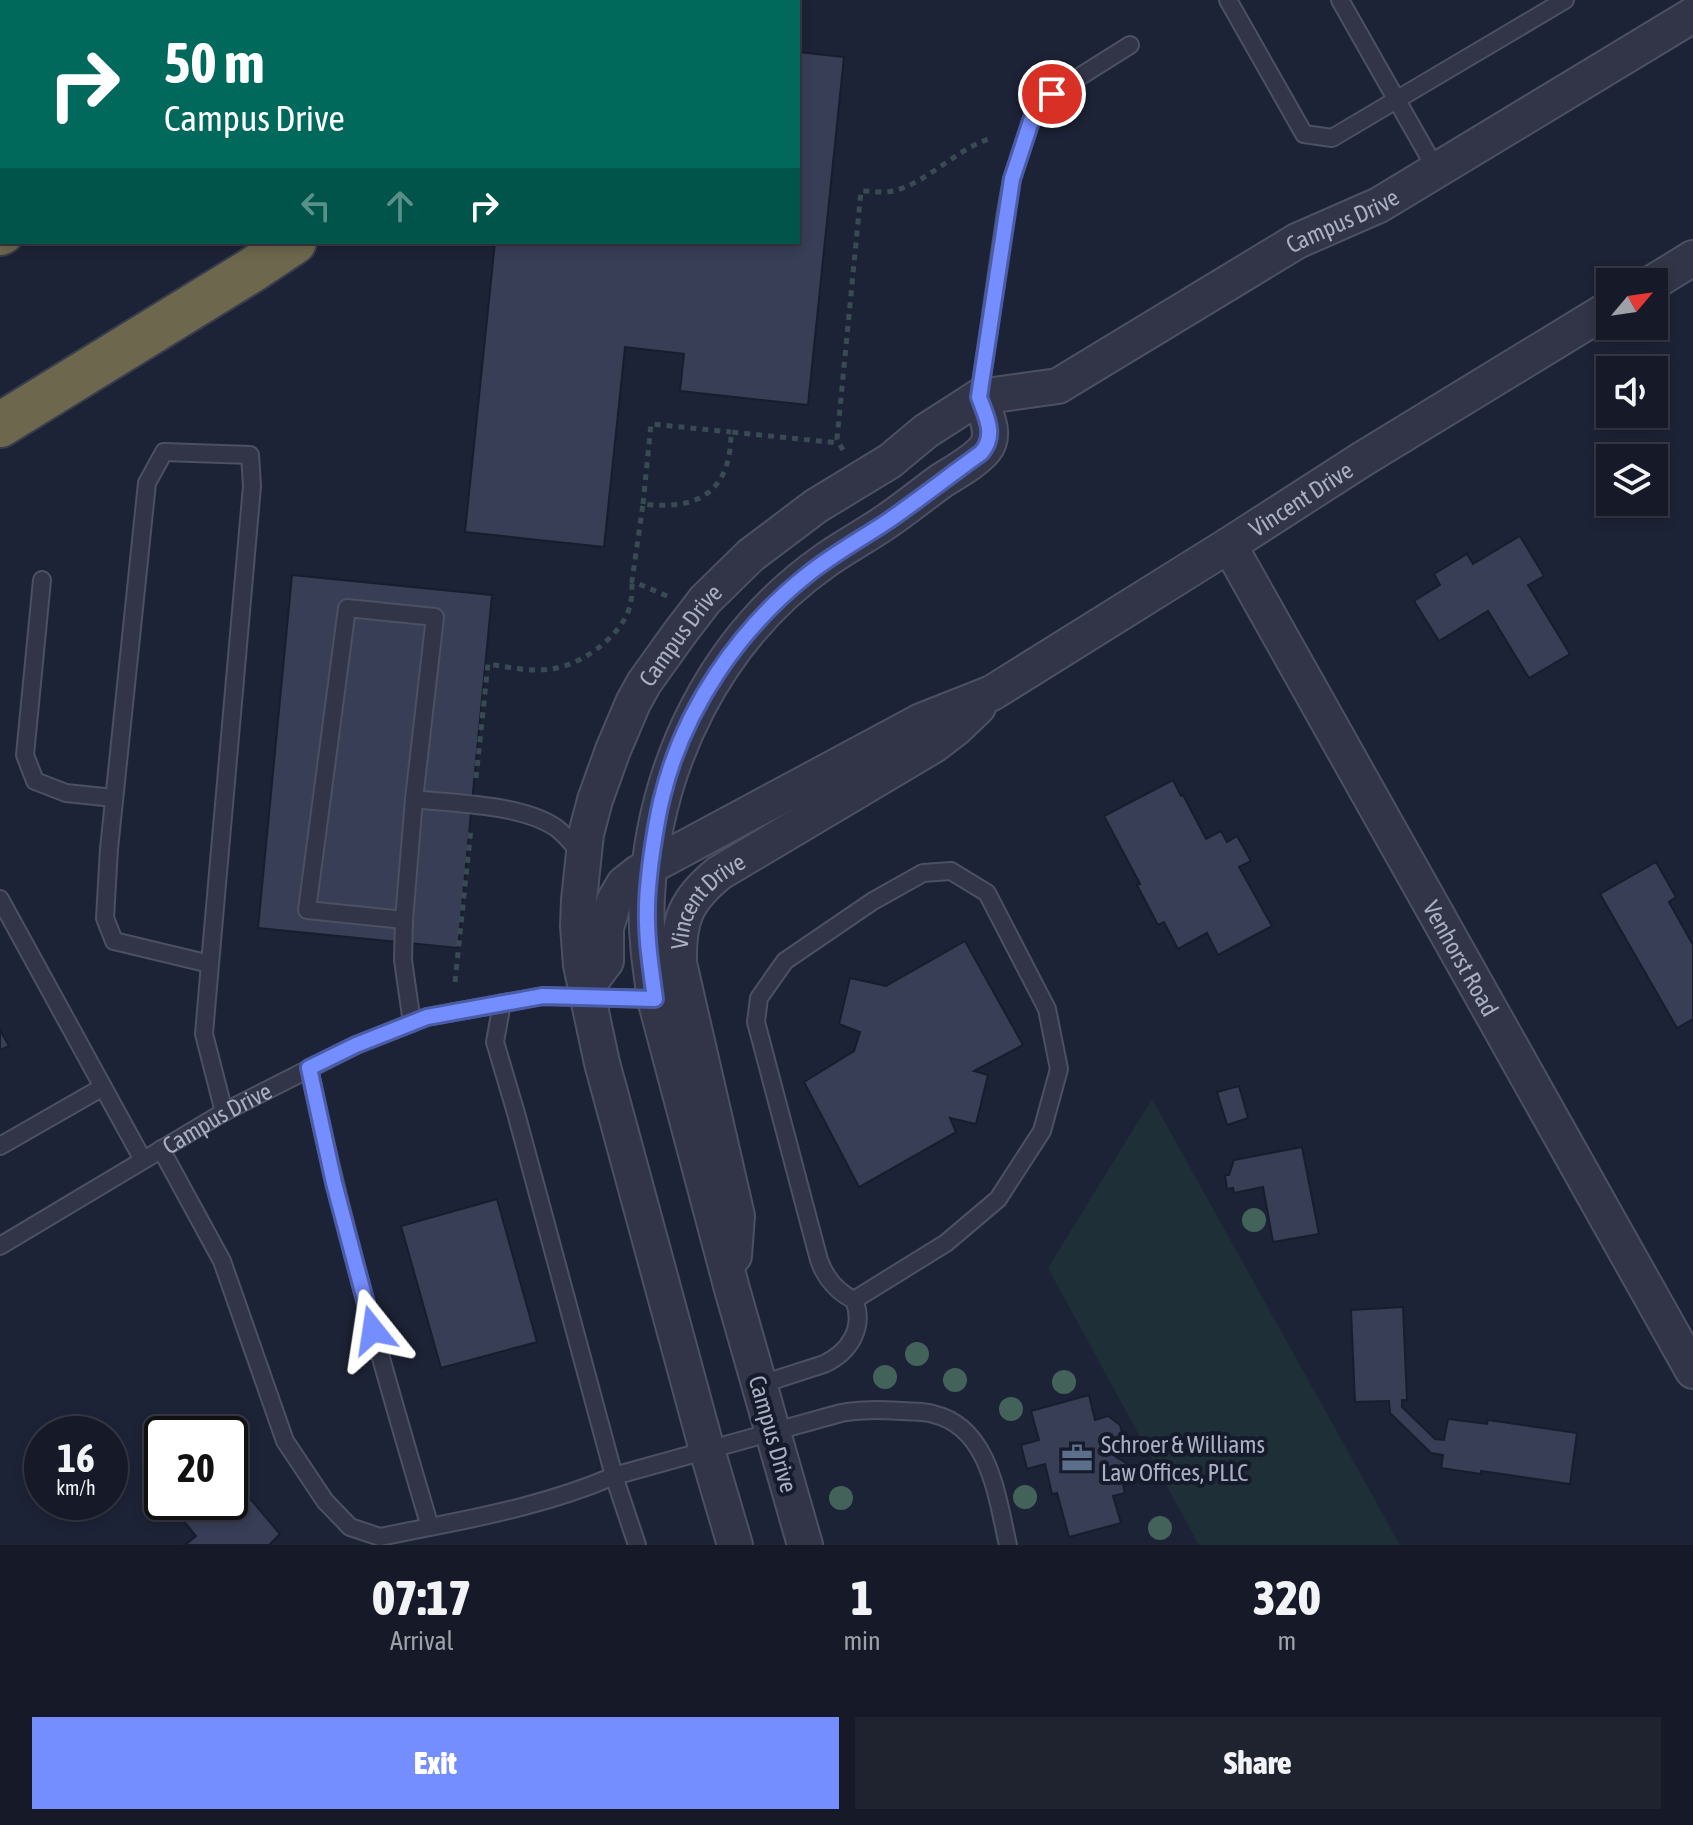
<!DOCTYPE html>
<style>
body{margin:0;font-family:"Asap Condensed",sans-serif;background:#1f2330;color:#f1f3f6;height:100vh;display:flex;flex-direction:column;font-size:30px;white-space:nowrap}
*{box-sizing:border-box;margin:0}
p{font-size:26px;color:#9ea1a8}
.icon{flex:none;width:44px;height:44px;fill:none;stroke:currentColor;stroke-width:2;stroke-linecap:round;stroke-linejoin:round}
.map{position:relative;height:1545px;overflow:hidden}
.drawer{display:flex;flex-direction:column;background:#161a28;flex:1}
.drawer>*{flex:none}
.hud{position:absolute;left:0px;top:0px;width:800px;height:244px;box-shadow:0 4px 12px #0003,0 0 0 2px #353845;background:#00695c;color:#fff;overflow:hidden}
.needle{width:52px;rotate:61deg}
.buttons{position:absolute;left:1596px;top:268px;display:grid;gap:16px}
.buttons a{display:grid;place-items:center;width:72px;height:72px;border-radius:0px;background:#161a28;box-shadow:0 4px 12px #0003,0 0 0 2px #353845;font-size:40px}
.speed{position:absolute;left:24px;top:1416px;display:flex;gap:16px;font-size:40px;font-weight:700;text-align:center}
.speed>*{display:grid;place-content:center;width:104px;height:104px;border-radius:50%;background:#161a28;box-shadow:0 4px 12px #0003,0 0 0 2px #353845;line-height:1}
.speed small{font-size:20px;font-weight:400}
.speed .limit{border:4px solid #111;border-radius:12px;background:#fff;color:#111}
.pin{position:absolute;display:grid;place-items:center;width:68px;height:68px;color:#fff;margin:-34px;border:4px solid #fff;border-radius:50%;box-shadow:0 2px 8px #0007}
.me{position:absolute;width:88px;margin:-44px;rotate:345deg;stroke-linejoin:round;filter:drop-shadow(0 0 6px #0008)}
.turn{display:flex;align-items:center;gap:28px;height:168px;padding:0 32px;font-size:36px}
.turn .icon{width:104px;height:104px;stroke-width:2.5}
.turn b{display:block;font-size:56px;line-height:68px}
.lanes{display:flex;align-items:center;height:76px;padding:0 32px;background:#0003;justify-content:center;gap:40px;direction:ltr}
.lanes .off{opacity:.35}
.eta{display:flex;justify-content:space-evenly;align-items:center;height:136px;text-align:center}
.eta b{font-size:48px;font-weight:800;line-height:56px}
.button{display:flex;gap:16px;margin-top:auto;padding:16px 32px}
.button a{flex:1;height:92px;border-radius:0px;background:#748dff;color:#fff;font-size:32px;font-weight:800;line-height:92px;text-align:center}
.button a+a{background:#1f2330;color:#f1f3f6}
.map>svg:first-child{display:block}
</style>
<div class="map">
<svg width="1693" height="1545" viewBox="0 0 1693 1545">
<rect width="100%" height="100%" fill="#1d2336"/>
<!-- green -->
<path fill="#1f2f37" d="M1152,1099l248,446h-201l-151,-277z"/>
<!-- building -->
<g fill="#383e56" stroke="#181d2d" stroke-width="2">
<path d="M798,52l46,5 -36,348 -128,-14 4,-37 -59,-7 -21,200 -139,-15 30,-290h303z"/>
<path d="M1520,536l24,40 -16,9 42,69 -41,24 -41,-67 -49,30 -25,-40 26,-16 -6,-11 33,-20 6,10z"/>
<path d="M292,575l200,20 -34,353 -200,-20z"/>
<path d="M1173,780l8,16 2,-1 23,44 15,-8 6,11 10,-6 14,25 -12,6 33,59 -54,29 -11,-22 -29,16 -14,-27 -6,3 -21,-40 3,-1 -36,-68z"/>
<path d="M1656,862l20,35 -7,5 24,43v74l-16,9 -77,-134z"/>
<path d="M965,941l58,104 -49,26 14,4 -12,49 -26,-6 6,14 -97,55 -55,-105 50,-31 6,-19 -21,-8 11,-46 36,8z"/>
<path d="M0,1030l9,16 -9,4z"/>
<path d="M1239,1086l9,32 -21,7 -10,-33z"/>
<path d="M1302,1147l17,87 -46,8 -10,-55 -29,6 -1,-5 -6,1 -2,-14h4l5,-15z"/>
<path d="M497,1199l40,143 -96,26 -40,-142z"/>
<path d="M1403,1307l4,93h-5v7l33,32 9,1 4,-21 39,5 1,-4 89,13 -7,51 -89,-13v3l-40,-6 2,-13 -12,-2 -41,-40 -1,-12 -34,1 -4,-92z"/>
<path d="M1089,1395l6,25 13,-4 12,9 4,15 -6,13 -2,1v3l10,6 3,12 -6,10 2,8 -12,3 8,27 -52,14 -12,-44 -5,1 -7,-30 -18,5 -6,-24 18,-5 -8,-29z"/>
<path d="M162,1474v21l-11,-12z"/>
<path d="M247,1495l33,39 -11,11h-84l11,-9 -28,-34h62v-4l5,6z"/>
</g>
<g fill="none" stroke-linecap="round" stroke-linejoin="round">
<defs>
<g id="service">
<path d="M1228,0l76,134 28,4 233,-138"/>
<path d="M1340,0l97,171"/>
<path d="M979,397l27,-185 6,-33 19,-58 5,-11 16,-16 78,-49"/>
<path d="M42,580l-17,175 10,26 31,12 48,5"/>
<path d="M347,608l88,9 -21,182 -10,121 -97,-10z"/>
<path d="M414,799c42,5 106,5 141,28 10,7 18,17 26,27"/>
<path d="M0,899l143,261"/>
<path d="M404,920l-1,40 9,63"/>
<path d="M210,964l-96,-23 -9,-23 4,-69 38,-366 17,-31 86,3 2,31 -42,478 -6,70 20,78"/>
<path d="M502,1003l-7,39 21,71 98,363 23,69"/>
<path d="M309,1068c32,155 76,307 121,459 62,-12 126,-26 184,-51l227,-63c20,-4 40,-3 61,-2 10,1 21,0 31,3 57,13 64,84 75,131"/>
<path d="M0,1146l103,-59"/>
<path d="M161,1149l61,112 63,180 40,60 25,26 30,10 50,-10"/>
<path id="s1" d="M0,1246l224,-134 132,-67 71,-28 116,-21 112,3"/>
<path d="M759,1385l65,-21c26,-12 41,-37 30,-64l92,-57 52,-44 44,-68 17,-62 -12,-60 -60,-116 -36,-22 -28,2 -50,28 -88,60 -26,37 -3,24 63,238c6,17 18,32 35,40"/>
</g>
<g id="minor">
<path d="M1654,282l39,-24"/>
<path id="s2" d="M1229,545l464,826"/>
<path id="s3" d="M585,989l21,-28v-33l8,-27 10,-17 14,-11 283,-152 71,-28 237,-148 132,-85 249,-152"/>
<path id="s4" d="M734,1256l3,-40 -58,-253c-1,-43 6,-62 40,-90l215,-128 21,-16 23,-22"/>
<path id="s5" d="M735,1545l-28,-95 -105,-387 -21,-98 -3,-39 1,-26 7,-66 9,-34 18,-50 20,-47 11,-20 35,-49 26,-34 46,-45 65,-49 74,-45 36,-30 53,-34 79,-11 239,-145 82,-36 314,-190"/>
<path d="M805,1545l-73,-256 -77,-290c-5,-34 -10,-69 -8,-103 7,-132 69,-259 179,-336 20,-14 41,-25 61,-39 19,-13 36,-27 54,-40 14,-9 33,-19 44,-32 12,-15 0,-36 -6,-52"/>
</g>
<g id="motorway">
<path d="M29,2l4,-2"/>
<path d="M444,2l4,-2"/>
<path d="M655,2l3,-2"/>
<path d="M0,233l2,-1"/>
<path d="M0,425l252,-155 42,-28"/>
</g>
</defs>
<!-- service casing -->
<use href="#service" stroke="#4b5062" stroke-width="20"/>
<!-- minor casing -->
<use href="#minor" stroke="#4b5062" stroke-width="38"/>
<!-- motorway casing -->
<use href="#motorway" stroke="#383d4e" stroke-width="48"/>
<!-- path -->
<g stroke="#394b52" stroke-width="5" stroke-dasharray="6 6" stroke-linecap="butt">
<path d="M843,450l-6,-11 24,-248c11,0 22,2 32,0 32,-7 64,-42 96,-52"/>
<path d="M643,504l8,-80 80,8"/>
<path d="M667,596l-35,-15 11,-77c56,7 88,-13 88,-72l108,11"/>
<path d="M476,778l12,-114c20,3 42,8 62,5 31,-3 72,-33 80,-63 2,-8 2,-17 2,-25"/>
<path d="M455,982l16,-154"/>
</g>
<!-- service -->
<use href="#service" stroke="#313547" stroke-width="16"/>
<!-- minor -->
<use href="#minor" stroke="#313547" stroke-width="34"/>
<!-- motorway -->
<use href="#motorway" stroke="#6d674d" stroke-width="44"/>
</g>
<!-- trees -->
<g fill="#42625a">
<circle cx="1254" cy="1220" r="12"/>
<circle cx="917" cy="1354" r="12"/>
<circle cx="885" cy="1377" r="12"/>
<circle cx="955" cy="1380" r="12"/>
<circle cx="1064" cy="1382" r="12"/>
<circle cx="1011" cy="1409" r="12"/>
<circle cx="1025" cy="1497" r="12"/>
<circle cx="841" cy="1498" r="12"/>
<circle cx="1160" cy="1528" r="12"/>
</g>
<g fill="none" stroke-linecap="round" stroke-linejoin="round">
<defs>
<path id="route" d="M373,1330l-39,-147 -25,-115 47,-23 71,-28 116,-21 112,3c-4,-30 -9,-61 -8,-91 0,-16 2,-32 4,-48 3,-22 6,-44 12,-66 21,-85 76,-165 144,-219 26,-21 54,-36 81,-54 32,-22 62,-46 93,-68 16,-18 5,-36 -2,-56l33,-218 19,-58 5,-11 16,-16"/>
</defs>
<!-- route casing -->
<use href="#route" stroke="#4b5ca6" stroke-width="20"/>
<!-- route -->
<use href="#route" stroke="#748dff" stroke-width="14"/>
</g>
<!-- icons -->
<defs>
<symbol id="office-bare" viewBox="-9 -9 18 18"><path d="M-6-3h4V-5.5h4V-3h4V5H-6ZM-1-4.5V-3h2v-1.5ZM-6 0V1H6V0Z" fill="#5c6f8a" stroke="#161b2b" stroke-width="2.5" paint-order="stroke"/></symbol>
</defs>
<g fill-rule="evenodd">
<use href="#office-bare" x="1055" y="1436" width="44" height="44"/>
</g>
<g text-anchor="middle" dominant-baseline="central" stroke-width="8" stroke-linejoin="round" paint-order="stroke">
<!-- street labels -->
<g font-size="24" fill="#aaafc4" stroke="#161b2b">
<text stroke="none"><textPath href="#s5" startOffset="1748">Campus Drive</textPath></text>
<text stroke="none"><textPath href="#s3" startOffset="896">Vincent Drive</textPath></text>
<text stroke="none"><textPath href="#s5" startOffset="954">Campus Drive</textPath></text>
<text stroke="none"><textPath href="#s4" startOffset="372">Vincent Drive</textPath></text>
<text stroke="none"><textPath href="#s2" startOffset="474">Venhorst Road</textPath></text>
<text stroke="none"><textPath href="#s1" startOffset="252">Campus Drive</textPath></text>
<text transform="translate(773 1434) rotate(74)">Campus Drive</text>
</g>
<!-- poi labels -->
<g font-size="24" fill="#aaafc4" stroke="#161b2b" text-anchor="start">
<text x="1101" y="1444">Schroer &amp; Williams<tspan x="1101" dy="28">Law Offices, PLLC</tspan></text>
</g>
</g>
</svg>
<div class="buttons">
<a><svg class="needle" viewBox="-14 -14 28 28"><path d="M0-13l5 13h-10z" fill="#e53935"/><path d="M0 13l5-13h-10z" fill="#9ea1a8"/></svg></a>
<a><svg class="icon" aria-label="sound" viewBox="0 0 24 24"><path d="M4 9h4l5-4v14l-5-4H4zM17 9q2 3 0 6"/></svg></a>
<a><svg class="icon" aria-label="layers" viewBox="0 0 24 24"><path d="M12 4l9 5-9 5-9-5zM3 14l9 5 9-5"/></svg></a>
</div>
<div class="speed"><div>16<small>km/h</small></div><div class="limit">20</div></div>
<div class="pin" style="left:1052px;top:94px;background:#d93025"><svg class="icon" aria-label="arrive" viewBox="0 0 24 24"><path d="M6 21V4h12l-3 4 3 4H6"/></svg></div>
<svg class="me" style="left:373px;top:1330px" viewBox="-20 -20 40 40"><path d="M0-17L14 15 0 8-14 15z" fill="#748dff" stroke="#fff" stroke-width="4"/></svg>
<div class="hud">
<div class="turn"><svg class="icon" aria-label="right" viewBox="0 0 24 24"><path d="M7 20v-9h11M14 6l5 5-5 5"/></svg><div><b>50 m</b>Campus Drive</div></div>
<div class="lanes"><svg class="icon off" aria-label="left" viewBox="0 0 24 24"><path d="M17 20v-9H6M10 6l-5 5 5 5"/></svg><svg class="icon off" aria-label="ahead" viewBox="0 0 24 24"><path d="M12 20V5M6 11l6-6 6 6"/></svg><svg class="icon" aria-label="right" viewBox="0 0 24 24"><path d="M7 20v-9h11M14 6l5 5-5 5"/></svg></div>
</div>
</div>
<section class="drawer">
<div class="eta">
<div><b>07:17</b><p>Arrival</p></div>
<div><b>1</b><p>min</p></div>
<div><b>320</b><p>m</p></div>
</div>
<div class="button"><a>Exit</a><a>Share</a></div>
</section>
